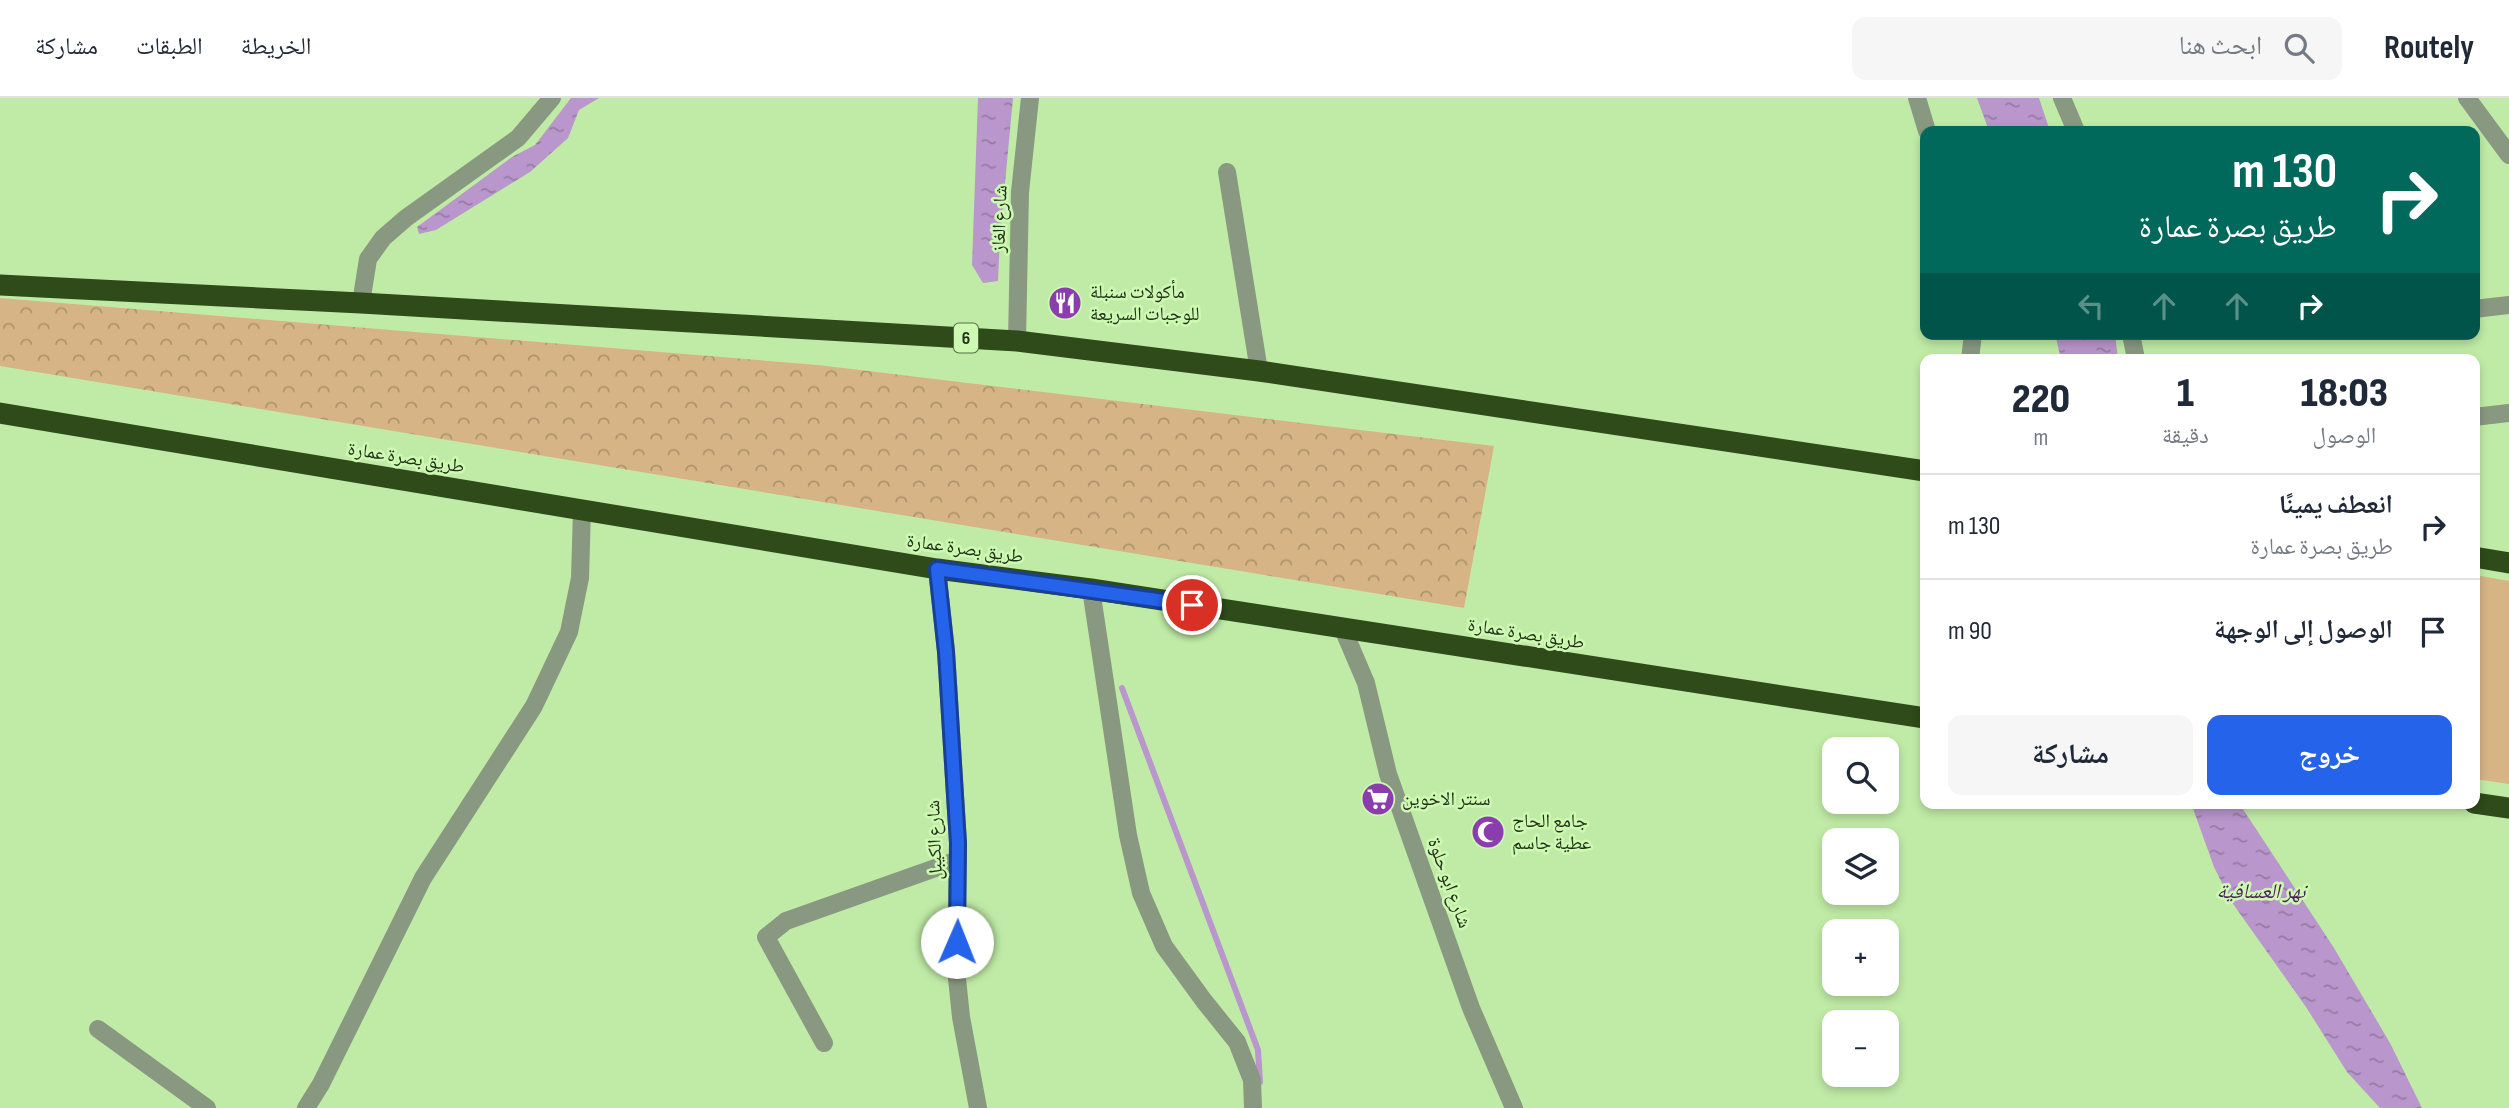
<!DOCTYPE html>
<html lang="ar">
<meta charset="utf-8">
<style>
body{margin:0;font-family:"Sofia Sans Condensed","Noto Naskh Arabic",sans-serif;background:#f6f6f7;color:#1f2937;direction:rtl;height:100vh;display:flex;flex-direction:column;font-size:26px;white-space:nowrap}
*{box-sizing:border-box;margin:0}
p{font-size:23px;color:#747a83}
.icon{flex:none;width:38px;height:38px;fill:none;stroke:currentColor;stroke-width:2;stroke-linecap:round;stroke-linejoin:round}
.map{position:relative;flex:1;overflow:hidden;direction:ltr}
.side{position:absolute;left:1920px;top:256px;width:560px;height:455px;display:flex;flex-direction:column;background:#fff;border-radius:14px;box-shadow:0 4px 10px #0003;direction:rtl}
.side>*{flex:none}
.banner{position:absolute;left:1920px;top:28px;width:560px;height:214px;border-radius:14px;box-shadow:0 4px 10px #0003;direction:rtl;background:#00695c;color:#fff;overflow:hidden}
.buttons{position:absolute;left:1822px;top:639px;display:grid;gap:14px}
.buttons a{display:grid;place-items:center;width:77px;height:77px;border-radius:14px;background:#fff;box-shadow:0 4px 10px #0003;font-size:35px}
.pin{position:absolute;display:grid;place-items:center;width:60px;height:60px;color:#fff;margin:-30px;border:4px solid #fff;border-radius:50%;box-shadow:0 2px 7px #0007}
.me{position:absolute;width:77px;margin:-38px;rotate:1deg;stroke-linejoin:round;filter:drop-shadow(0 0 5px #0008)}
.turn{display:flex;align-items:center;gap:24px;height:147px;padding:0 28px;font-size:32px}
.turn .icon{width:91px;height:91px;stroke-width:2.5}
.turn b{display:block;font-size:49px;line-height:60px}
.lanes{display:flex;align-items:center;height:66px;padding:0 28px;background:#0003;justify-content:center;gap:35px;direction:ltr}
.lanes .off{opacity:.35}
.eta{display:flex;justify-content:space-evenly;align-items:center;height:119px;text-align:center}
.eta b{font-size:42px;font-weight:800;line-height:49px}
.cta{display:flex;gap:14px;margin-top:auto;padding:14px 28px}
.cta a{flex:1;height:80px;border-radius:14px;background:#2563eb;color:#fff;font-size:28px;font-weight:800;line-height:80px;text-align:center}
.cta a+a{background:#f6f6f7;color:#1f2937}
ul{padding:0;list-style:none}
li{display:flex;align-items:center;gap:21px;height:105px;padding:0 28px;border-top:2px solid #e0e1e3}
li div{flex:1}
li b{display:block;font-size:26px}
li em{font-style:normal}
header{display:flex;align-items:center;gap:42px;box-sizing:border-box;height:98px;padding:0 35px;background:#fff;border-bottom:2px solid #e0e1e3}
header strong{font-size:33px}
nav{display:flex;gap:38px;margin-inline-start:auto;font-size:24px}
.search{width:490px;height:63px;background:#f6f6f7;display:flex;align-items:center;gap:18px;box-sizing:border-box;padding:0 24px;border-radius:14px;color:#747a83;font-size:26px}
.map>svg:first-child{display:block}
</style>
<header>
<strong>Routely</strong>
<div class="search"><svg class="icon" aria-label="search" viewBox="0 0 24 24"><circle cx="10" cy="10" r="6"/><path d="M15 15l6 6"/></svg>ابحث هنا</div>
<nav><a>الخريطة</a><a>الطبقات</a><a>مشاركة</a></nav>
</header>
<div class="map">
<svg width="2509" height="1010" viewBox="0 0 2509 1010">
<defs>
<pattern id="forest-crowns" width="20" height="18" patternUnits="userSpaceOnUse" patternTransform="scale(1.75)"><rect width="20" height="18" fill="#d7b485"/><path d="M2 6a3 3 0 1 1 6 0M12 15a3 3 0 1 1 6 0" fill="none" stroke="#ae936c"/></pattern>
<pattern id="water-ripples" width="26" height="14" patternUnits="userSpaceOnUse" patternTransform="scale(1.75)"><rect width="26" height="14" fill="#b996cb"/><path d="M2 4q2-2 4 0t4 0M15 11q2-2 4 0t4 0" fill="none" stroke="#967ba4"/></pattern>
</defs>
<rect width="100%" height="100%" fill="#c0eba6"/>
<!-- grass -->
<path fill="#d7b485" d="M2475,477l34,6v203l-34,-5z"/>
<!-- forest -->
<path fill="url(#forest-crowns)" d="M0,200l818,67 676,81 -30,162 -1464,-242z"/>
<!-- water -->
<g fill="url(#water-ripples)">
<path d="M571,0h28l-20,12 -11,28 -38,34 -94,58 -17,4 -2,-7 95,-70 23,-12z"/>
<path d="M978,0h35l-13,139 -2,44 -15,2 -11,-18z"/>
<path d="M1977,0h62l11,33h-61z"/>
<path d="M2055,236h60l3,25h-57z"/>
<path d="M2191,705h48l95,145 56,95 32,65h-42l-33,-36 -41,-65 -75,-106 -17,-34z"/>
</g>
<g fill="none" stroke-linecap="round" stroke-linejoin="round">
<!-- stream -->
<path stroke="#b996cb" stroke-width="6" d="M1122,590l136,362 2,32"/>
<!-- minor -->
<g stroke="#899881" stroke-width="18">
<path d="M1917,0l10,33"/>
<path d="M2062,0l14,33"/>
<path d="M2467,0l42,57"/>
<path d="M1227,74l32,199"/>
<path d="M361,205l7,-44 15,-21 23,-20 112,-80 34,-40"/>
<path d="M2474,211l35,-4"/>
<path d="M2131,236l5,25"/>
<path d="M1017,243l3,-149 10,-94"/>
<path d="M1970,261l3,-25"/>
<path d="M2474,319l35,-4"/>
<path d="M937,471l9,82 12,192 -2,126 5,48 17,91"/>
<path d="M1091,491l37,246 13,58 23,53 40,55 33,41 15,38 1,28"/>
<path d="M1343,531l23,54 22,91 83,234 43,100"/>
<path d="M98,931l109,79"/>
<path d="M824,945l-58,-106 20,-16 172,-61"/>
<path d="M306,1010l15,-24 102,-206 111,-172 35,-74 11,-54 2,-69"/>
</g>
<!-- highway -->
<g stroke="#2e4b19" stroke-width="21">
<path d="M0,187l361,18 656,38 242,30 666,100"/>
<path d="M0,315l937,156 154,20 834,129"/>
<path d="M2474,459l35,6"/>
<path d="M2474,705l35,5"/>
</g>
</g>
<g fill="none" stroke-linecap="round" stroke-linejoin="round">
<defs>
<path id="route" d="M957,844l1,-99 -12,-191 -9,-83 255,36"/>
</defs>
<!-- route casing -->
<use href="#route" stroke="#184099" stroke-width="18"/>
<!-- route -->
<use href="#route" stroke="#2563eb" stroke-width="12"/>
</g>
<!-- icons -->
<defs>
<symbol id="restaurant-disc" viewBox="-11 -11 22 22"><circle r="9.5" fill="#8c3dad" stroke="#cdf9b3"/><path d="M-5-6h1v4h1v-4h1v4h1v-4h1v5L-1.5 .5V6h-2V.5L-5-1ZM5-6V6H3V1.5H1.5Q1.5-4 5-6Z" fill="#fff"/></symbol>
<symbol id="supermarket-disc" viewBox="-11 -11 22 22"><circle r="9.5" fill="#8c3dad" stroke="#cdf9b3"/><path d="M-6-5.5h2.5l.6 2H6L4.5 2H-2.5L-4.4-4H-6ZM-1.5 3.2a1.3 1.3 0 1 0 .1 0ZM3 3.2a1.3 1.3 0 1 0 .1 0Z" fill="#fff"/></symbol>
<symbol id="mosque-disc" viewBox="-11 -11 22 22"><circle r="9.5" fill="#8c3dad" stroke="#cdf9b3"/><path d="M3.5-4.9A6 6 0 1 0 3.5 4.9A5 5 0 1 1 3.5-4.9Z" fill="#fff"/></symbol>
</defs>
<g fill-rule="evenodd">
<use href="#restaurant-disc" x="1046" y="186" width="38" height="38"/>
<use href="#supermarket-disc" x="1359" y="682" width="38" height="38"/>
<use href="#mosque-disc" x="1469" y="715" width="38" height="38"/>
</g>
<g text-anchor="middle" dominant-baseline="central" stroke-width="5" stroke-linejoin="round" paint-order="stroke">
<!-- shield labels -->
<rect fill="#cdf9b3" stroke="#556d45" stroke-width="2" x="954" y="225.5" width="24" height="29" rx="5"/>
<g font-size="18" font-weight="bold" fill="#213116">
<text x="966" y="240">6</text>
</g>
<!-- street labels -->
<g font-size="19" fill="#213116" stroke="#cdf9b3">
<text transform="translate(1000 121) rotate(-88)">شارع الغاز</text>
<text transform="translate(406 360) rotate(9)">طريق بصرة عمارة</text>
<text transform="translate(965 451) rotate(8)">طريق بصرة عمارة</text>
<text transform="translate(1526 536) rotate(9)">طريق بصرة عمارة</text>
<text transform="translate(935 742) rotate(-92)">شارع الكيبل</text>
<text transform="translate(1449 785) rotate(70)">شارع ابو حلوة</text>
</g>
<!-- poi labels -->
<g font-size="19" fill="#213116" stroke="#cdf9b3" text-anchor="start">
<text x="1090" y="194">مأكولات سنبلة<tspan x="1090" dy="22">للوجبات السريعة</tspan></text>
<text x="1402" y="701">سنتر الاخوين</text>
<text x="1512" y="723">جامع الحاج<tspan x="1512" dy="22">عطية جاسم</tspan></text>
</g>
<!-- water labels -->
<g font-size="21" font-style="italic" fill="#4b1f5e" stroke="#cdf9b3">
<text x="2261" y="793">نهر العسافية</text>
</g>
</g>
</svg>
<div class="buttons">
<a><svg class="icon" aria-label="search" viewBox="0 0 24 24"><circle cx="10" cy="10" r="6"/><path d="M15 15l6 6"/></svg></a>
<a><svg class="icon" aria-label="layers" viewBox="0 0 24 24"><path d="M12 4l9 5-9 5-9-5zM3 14l9 5 9-5"/></svg></a>
<a>+</a>
<a>−</a>
</div>
<div class="pin" style="left:1192px;top:507px;background:#d93025"><svg class="icon" aria-label="arrive" viewBox="0 0 24 24"><path d="M6 21V4h12l-3 4 3 4H6"/></svg></div>
<svg class="me" style="left:957px;top:844px" viewBox="-20 -20 40 40"><circle r="19" fill="#fff"/><path d="M0-13L10 11 0 6-10 11z" fill="#2563eb"/></svg>
<div class="banner">
<div class="turn"><svg class="icon" aria-label="right" viewBox="0 0 24 24"><path d="M7 20v-9h11M14 6l5 5-5 5"/></svg><div><b>130 m</b>طريق بصرة عمارة</div></div>
<div class="lanes"><svg class="icon off" aria-label="left" viewBox="0 0 24 24"><path d="M17 20v-9H6M10 6l-5 5 5 5"/></svg><svg class="icon off" aria-label="ahead" viewBox="0 0 24 24"><path d="M12 20V5M6 11l6-6 6 6"/></svg><svg class="icon off" aria-label="ahead" viewBox="0 0 24 24"><path d="M12 20V5M6 11l6-6 6 6"/></svg><svg class="icon" aria-label="right" viewBox="0 0 24 24"><path d="M7 20v-9h11M14 6l5 5-5 5"/></svg></div>
</div>
<section class="side">
<div class="eta">
<div><b>18:03</b><p>الوصول</p></div>
<div><b>1</b><p>دقيقة</p></div>
<div><b>220</b><p>m</p></div>
</div>
<ul>
<li><svg class="icon" aria-label="right" viewBox="0 0 24 24"><path d="M7 20v-9h11M14 6l5 5-5 5"/></svg><div><b>انعطف يمينًا</b><p>طريق بصرة عمارة</p></div><em>130 m</em></li>
<li><svg class="icon" aria-label="arrive" viewBox="0 0 24 24"><path d="M6 21V4h12l-3 4 3 4H6"/></svg><div><b>الوصول إلى الوجهة</b></div><em>90 m</em></li>
</ul>
<div class="cta"><a>خروج</a><a>مشاركة</a></div>
</section>
</div>
